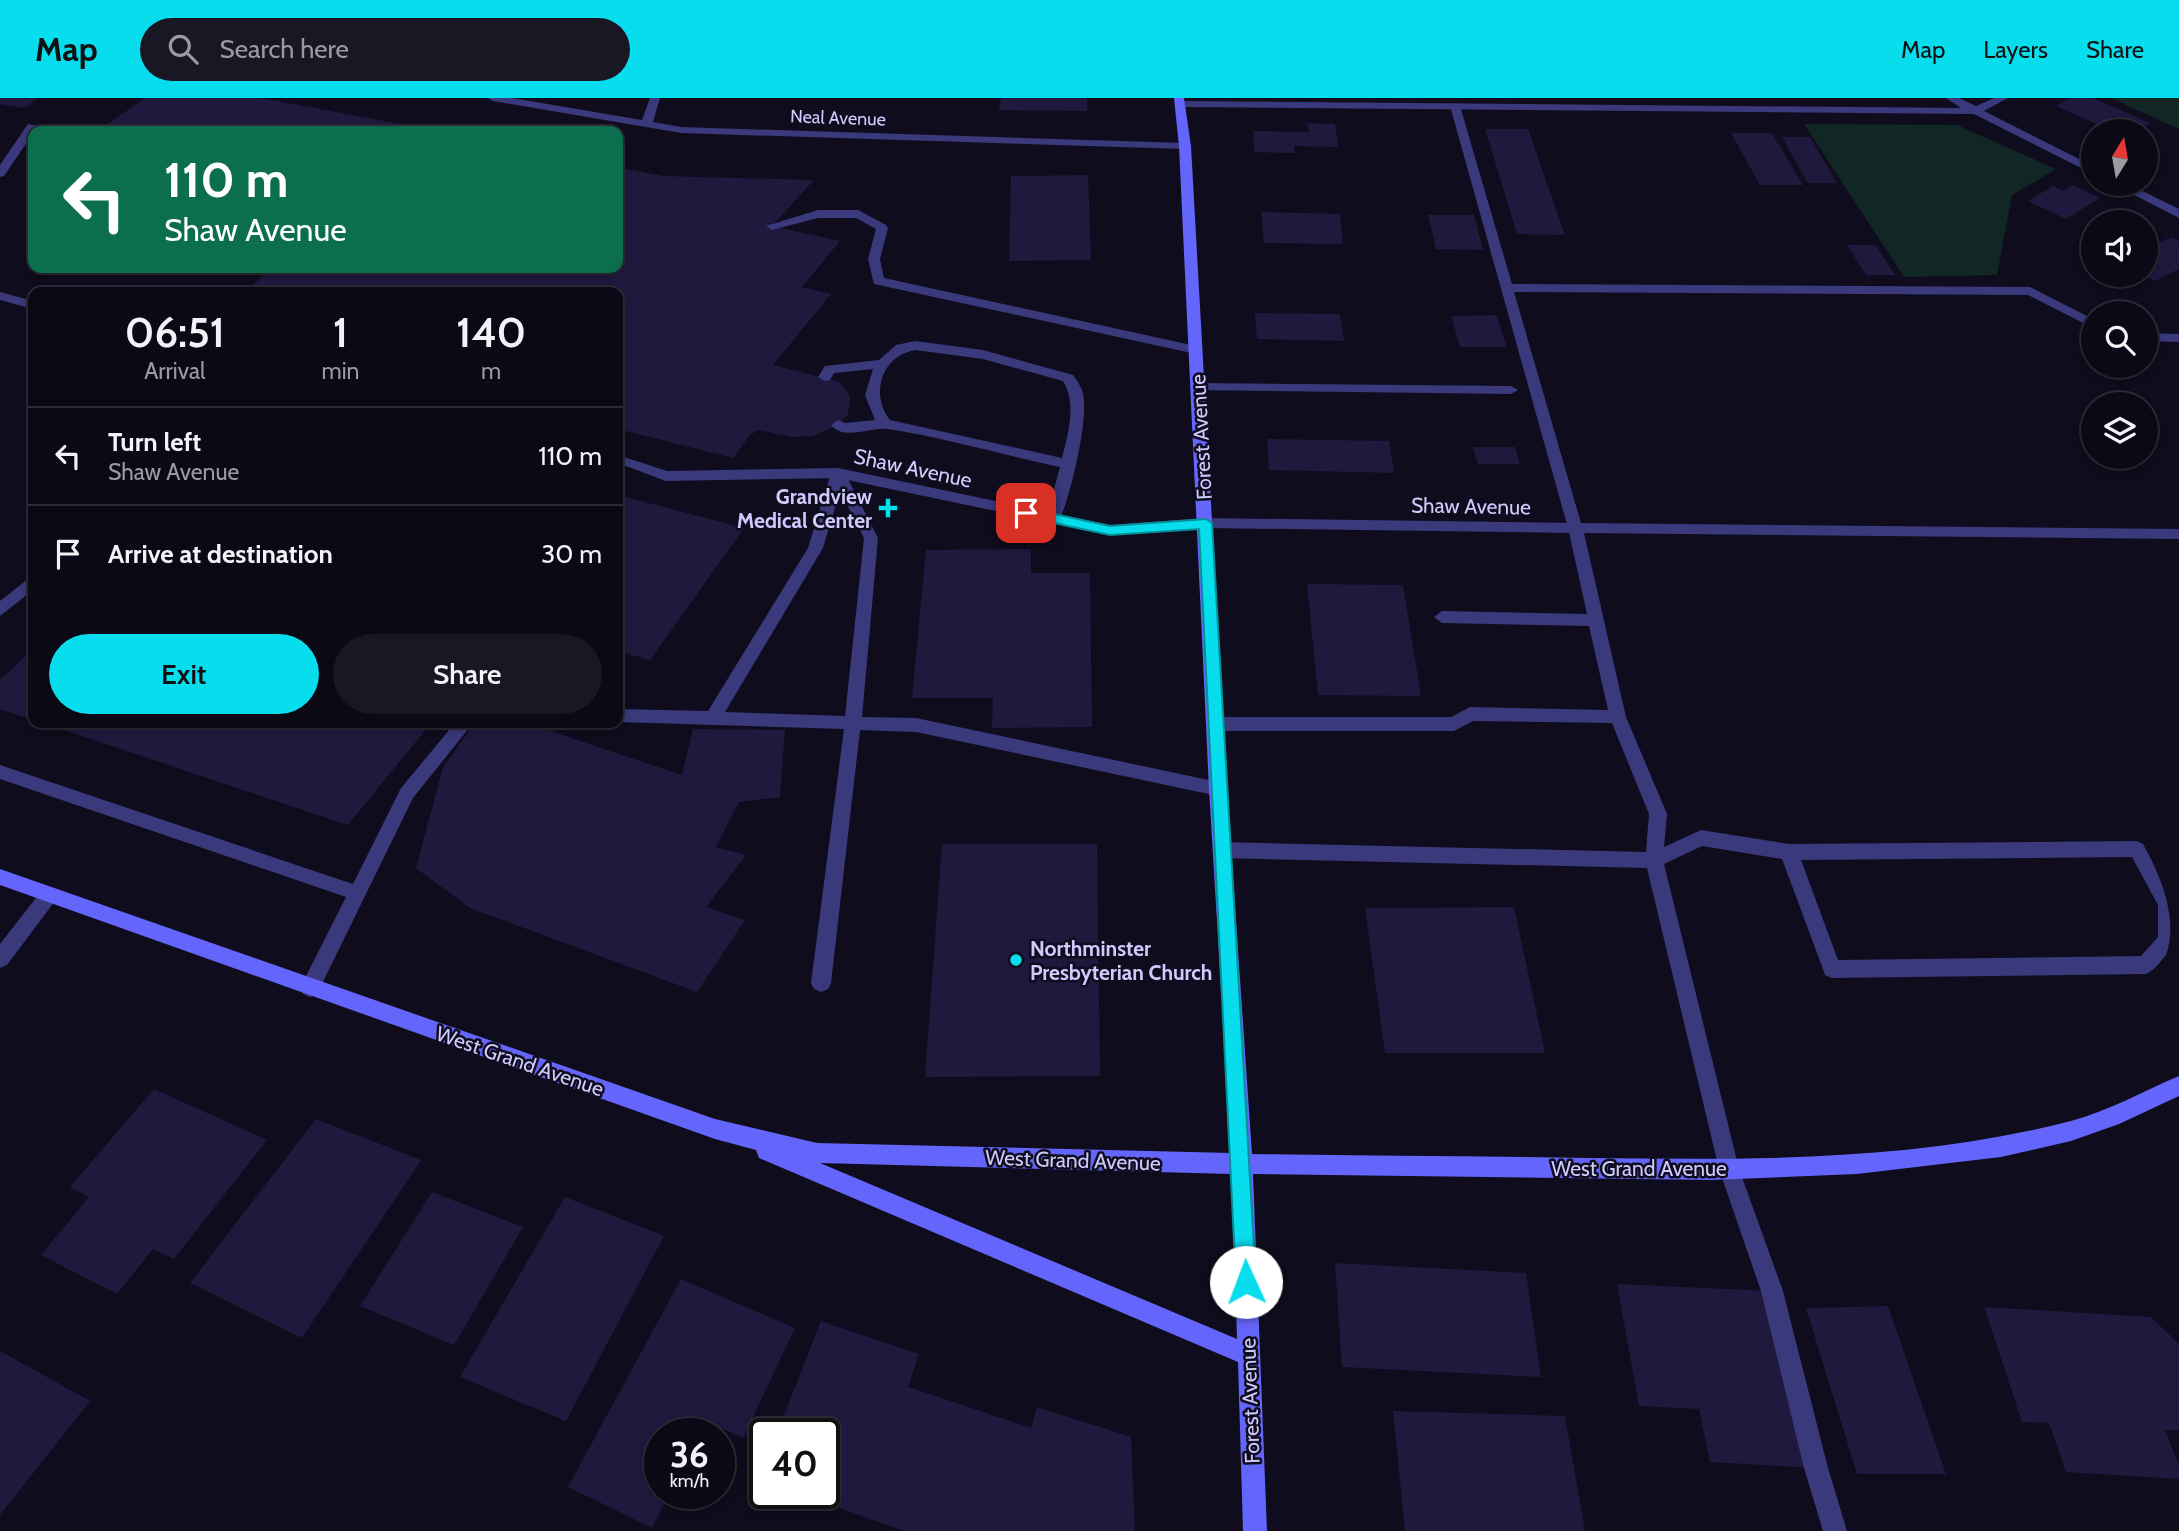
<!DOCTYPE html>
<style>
body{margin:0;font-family:Cabin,sans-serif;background:#191723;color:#f1f3f6;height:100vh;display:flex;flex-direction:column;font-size:26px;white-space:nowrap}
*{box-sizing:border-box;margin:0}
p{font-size:23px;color:#9a9aa1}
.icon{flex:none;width:38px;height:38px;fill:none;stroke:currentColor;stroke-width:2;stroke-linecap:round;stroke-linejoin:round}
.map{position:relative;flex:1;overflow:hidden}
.details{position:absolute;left:28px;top:189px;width:595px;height:441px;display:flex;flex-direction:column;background:#0b0916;border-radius:14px;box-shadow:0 4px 10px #0003,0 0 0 2px #2b2a35}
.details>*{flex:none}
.banner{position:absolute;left:28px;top:28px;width:595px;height:147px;border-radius:14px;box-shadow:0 4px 10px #0003,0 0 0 2px #2b2a35;background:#0b6e4f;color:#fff;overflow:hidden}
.needle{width:46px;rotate:11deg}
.fabs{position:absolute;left:2081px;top:21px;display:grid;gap:14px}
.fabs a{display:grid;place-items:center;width:77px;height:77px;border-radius:50%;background:#0b0916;box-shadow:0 4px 10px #0003,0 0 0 2px #2b2a35;font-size:35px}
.speed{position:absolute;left:644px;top:1320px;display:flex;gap:14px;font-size:35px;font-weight:700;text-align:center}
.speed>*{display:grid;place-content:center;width:91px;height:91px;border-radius:50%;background:#0b0916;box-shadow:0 4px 10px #0003,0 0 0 2px #2b2a35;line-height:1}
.speed small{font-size:18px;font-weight:400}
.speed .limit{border:4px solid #111;border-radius:10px;background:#fff;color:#111}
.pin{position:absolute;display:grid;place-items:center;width:60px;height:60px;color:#fff;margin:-30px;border-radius:14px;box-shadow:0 4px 10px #0006}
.me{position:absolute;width:77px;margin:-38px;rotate:358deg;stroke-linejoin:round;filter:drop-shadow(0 0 5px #0008)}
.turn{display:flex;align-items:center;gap:24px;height:147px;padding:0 21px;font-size:32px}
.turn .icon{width:91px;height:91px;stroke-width:2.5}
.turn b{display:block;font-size:49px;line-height:60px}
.eta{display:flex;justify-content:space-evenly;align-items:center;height:119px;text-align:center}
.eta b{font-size:42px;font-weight:600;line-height:49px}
.action{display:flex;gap:14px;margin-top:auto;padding:14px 21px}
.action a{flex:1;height:80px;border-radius:42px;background:#07dded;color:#111;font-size:28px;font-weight:600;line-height:80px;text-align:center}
.action a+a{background:#191723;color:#f1f3f6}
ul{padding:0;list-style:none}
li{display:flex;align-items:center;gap:21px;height:98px;padding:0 21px;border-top:2px solid #2b2a35}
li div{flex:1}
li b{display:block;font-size:26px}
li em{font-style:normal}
header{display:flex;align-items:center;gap:42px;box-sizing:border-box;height:98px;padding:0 35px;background:#07dded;color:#111}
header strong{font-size:33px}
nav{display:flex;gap:38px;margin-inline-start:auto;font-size:24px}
.search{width:490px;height:63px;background:#191723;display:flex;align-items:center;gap:18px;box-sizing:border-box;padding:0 24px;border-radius:38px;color:#9a9aa1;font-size:26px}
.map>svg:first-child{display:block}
</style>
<header>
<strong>Map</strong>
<div class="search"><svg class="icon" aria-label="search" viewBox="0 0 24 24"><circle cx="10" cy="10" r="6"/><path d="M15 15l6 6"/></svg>Search here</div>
<nav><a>Map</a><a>Layers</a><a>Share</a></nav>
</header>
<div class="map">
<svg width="2179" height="1433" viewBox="0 0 2179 1433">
<rect width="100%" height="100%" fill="#0f0c1d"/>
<!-- green -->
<g fill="#102726">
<path d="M2111,0h68v31z"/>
<path d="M1804,26l153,1 99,44 -44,26 -15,80 -93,2z"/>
</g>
<!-- building -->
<g fill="#1f193e">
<path d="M0,0h38l-14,10 -24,-4z"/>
<path d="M145,0h115l179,33h-341z"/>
<path d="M1001,0h86v13l-88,-1z"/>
<path d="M2070,0h23l57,25 -14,8h-24l-56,-25z"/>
<path d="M1307,25l28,1 3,23 -44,-1 1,7 -41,-1 -1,-21 56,1z"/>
<path d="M1485,31h43l37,106 -48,-1z"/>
<path d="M1731,35h41l31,52h-43z"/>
<path d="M1782,39h28l27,46h-29z"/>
<path d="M621,70l42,8 151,4 -42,46 68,15 -38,46 29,7 -58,71 67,17 10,14 -2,18 -10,11 -25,11 -19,1 -36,-7 -8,5 -17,23 -115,-29v-137h-374l29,-24 25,3 4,-3h316v-97z"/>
<path d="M1088,77l3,85 -82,1 2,-85z"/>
<path d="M2073,87l27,13 -34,21 -38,-18 25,-15 10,5z"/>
<path d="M1261,114l79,2 3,30 -79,-1z"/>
<path d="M1428,117h46l9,35 -47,-1z"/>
<path d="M2171,139l8,4v28l-24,12 -9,-5v-26z"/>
<path d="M1847,147h29l19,30h-29z"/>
<path d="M1255,215l85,1 4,27 -87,-2z"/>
<path d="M1496,217l11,32h-47l-9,-31z"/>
<path d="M1267,341l122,2 5,32 -125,-3z"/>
<path d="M1473,349h42l5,17h-42z"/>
<path d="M618,397l126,33 -94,132 -32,-9z"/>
<path d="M1031,451v24h59l2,154 -100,1 1,-30h-81l14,-148z"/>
<path d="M1307,486l96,1 18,111 -103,-1z"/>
<path d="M33,551v71l-33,-11v-29z"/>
<path d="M43,625h388l-83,102z"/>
<path d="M475,625h52l155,52 11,-46 92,1 -5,67 -41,5 -23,45 30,8 -40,52 39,13 -48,72 -227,-84 -54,-40 27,-101z"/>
<path d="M942,746h155l3,232 -175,1z"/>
<path d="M1514,809l31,146h-160l-20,-145z"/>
<path d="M154,991l113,51 -93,119 -21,-10 -36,45 -76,-39 48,-58 -19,-10z"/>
<path d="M316,1021l105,41 -119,178 -112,-55z"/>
<path d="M432,1094l91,35 -69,118 -94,-39z"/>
<path d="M565,1099l99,39 -98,185 -106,-44z"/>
<path d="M1335,1165l191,10 15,104 -199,-10z"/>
<path d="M681,1181l114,49 -52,110 -38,-17 -6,12h-39v60h10l-18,35 -84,-41z"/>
<path d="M1617,1186l155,7 44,177 -106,-6 -11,-53 -60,-3z"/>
<path d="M1888,1208l58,168h-89l-51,-166z"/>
<path d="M1984,1209l167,10 28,27v86h-14l14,35v14l-113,-7 -17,-49 -27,-1z"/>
<path d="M821,1223l98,33 -11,33 123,41 6,-21 94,30 4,94h-231l-107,-38h27v-60h-47z"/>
<path d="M0,1253l90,50 -90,114z"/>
<path d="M1393,1313l172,5 20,115h-180z"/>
</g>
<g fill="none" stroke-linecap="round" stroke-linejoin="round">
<!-- lane -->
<g fill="#39397b" fill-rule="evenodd">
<path d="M1455,5l5,3 52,178 518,3 63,32v9l-65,-33 -514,-3 67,231 598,6v10l-595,-6 42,184 41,97 -3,33 37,-17 88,14 348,-3 6,3c18,32 36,76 23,111 -6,7 -11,15 -20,19l-314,4 -7,-3 -2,-6 -41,-110 -80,-13 -38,18 75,305 44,122 45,177 19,63h-24l-19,-63 -43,-177 -42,-122 -72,-301 -425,-10 -6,-3 -3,-5 3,-5 6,-3 424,10 3,-38 -37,-91 -139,-2 -19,10h-240l-6,-2 -2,-5 2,-5 6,-2h237l19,-10 138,3 -19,-84 -147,-3 -8,-6 8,-6 145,3 -19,-86 -118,-422zM2132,759l26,48v32l-17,19 -303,4 -37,-100z"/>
<path d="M28,26l10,2 -34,50 -4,1v-12z"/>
<path d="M818,112h40l28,15 2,3 -8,31 4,19 312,68 7,4 -7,4 -322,-70 -6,-25 8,-30 -20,-11h-38l-46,12 -6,-4z"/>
<path d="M2146,235l33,1v8l-33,-1z"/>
<path d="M915,243l68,9 90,25c4,6 9,12 10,19 6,25 -13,106 -25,129l-5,1 -7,-5 14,-52c-57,-12 -114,-29 -172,-38 -17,-2 -44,12 -57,-4l7,-5 7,3 30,-3 -10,-25 8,-26 -39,4 -4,7 -5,1 -7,-4 7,-11 54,-6 17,-15zM915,252l68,9 80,22c14,22 5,53 -1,77l-172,-38c-20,-25 -9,-64 25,-70z"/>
<path d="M1198,285l313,3 7,4 -7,4 -318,-4 -2,-3z"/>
<path d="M838,370l7,5 33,65 -16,179 54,1 302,64 6,2 3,5 -3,5 -6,2 -302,-64 -56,-2 -29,253 -3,6 -7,3 -7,-3 -3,-6 33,-254 -226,-7v-13l90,2 100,-163 23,-75zM840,393l24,47 -19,178 -120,-4 98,-164z"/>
<path d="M33,477v15l-33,26v-15z"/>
<path d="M455,625h18l-60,75 -96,196 -7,3 -7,-3 -3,-6 46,-91 -346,-118v-14l353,119 48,-96z"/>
</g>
<!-- street -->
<g fill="#39397b" fill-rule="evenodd">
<path d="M488,0h24l130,22 8,-22h10l-7,24 28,5 504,16 6,3 -6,3 -504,-16 -188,-32z"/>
<path d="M1946,0h13l17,8 18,-8h14l-24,13 109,55v8l-119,-60 -794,-7 -5,-3 5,-3 781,7z"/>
<path d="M2113,86h15l51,25v9z"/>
<path d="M0,194l33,9v8l-33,-9z"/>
<path d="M618,357l49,16 171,-3 272,57 96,-7 369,5 7,5 -7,5 -369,-5 -96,7 -272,-57 -172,3 -48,-18z"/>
<path d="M49,789l6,2 3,6 -3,6 -48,64 -7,3v-24l43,-55z"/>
</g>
<!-- secondary -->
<path fill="#6465fa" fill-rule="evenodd" d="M1174,0h10l7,48 36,643 25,365c111,2 222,2 334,4 162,2 327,4 485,-37 38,-10 72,-30 108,-45v20l-60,28 -48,17 -70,16 -144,17 -146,6 -458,-6 14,357h-24l-5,-169 -479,-204 -3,-8 -41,-11 -715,-254v-16l715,250 102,24 414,10 -22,-364 -30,-643zM820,1065l412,11 5,165z"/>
</g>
<!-- route -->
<path fill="#07dded" stroke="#05909a" stroke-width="2" d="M1026,410l84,18 96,-7 6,4 44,759 -3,7 -7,3 -7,-3 -3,-7 -37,-753 -89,6 -89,-19 -2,-3z"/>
<!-- markers -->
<g fill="#07dded" stroke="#0f0c1d" stroke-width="2.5">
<path d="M884.5 399.5h7v7h7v7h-7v7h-7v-7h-7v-7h7z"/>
<circle cx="1016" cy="862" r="7"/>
</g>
<g text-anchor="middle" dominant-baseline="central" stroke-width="5" stroke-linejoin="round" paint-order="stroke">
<!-- far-street labels -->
<g font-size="18" fill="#cfcafd" stroke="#0f0c1d">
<text transform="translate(838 20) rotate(2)">Neal Avenue</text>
</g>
<!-- street labels -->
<g font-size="21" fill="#cfcafd" stroke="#0f0c1d">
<text transform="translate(1201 339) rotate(-93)">Forest Avenue</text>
<text transform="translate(913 370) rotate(12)">Shaw Avenue</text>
<text transform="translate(1471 408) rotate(1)">Shaw Avenue</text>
<text transform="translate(520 963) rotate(19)">West Grand Avenue</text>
<text transform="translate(1073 1062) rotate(2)">West Grand Avenue</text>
<text x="1639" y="1070">West Grand Avenue</text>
<text transform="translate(1250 1303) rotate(-92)">Forest Avenue</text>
</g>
<!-- poi labels -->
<g font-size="21" font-weight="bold" fill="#cfcafd" stroke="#0f0c1d" text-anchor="end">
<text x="872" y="398">Grandview<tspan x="872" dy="24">Medical Center</tspan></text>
<text x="1030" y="850" text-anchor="start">Northminster<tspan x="1030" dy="24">Presbyterian Church</tspan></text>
</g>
</g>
</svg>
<div class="fabs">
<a><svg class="needle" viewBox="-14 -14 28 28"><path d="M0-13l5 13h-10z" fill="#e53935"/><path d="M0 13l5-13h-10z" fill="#9a9aa1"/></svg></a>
<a><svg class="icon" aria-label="sound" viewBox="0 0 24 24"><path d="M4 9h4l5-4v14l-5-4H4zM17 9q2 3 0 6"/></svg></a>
<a><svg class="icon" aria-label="search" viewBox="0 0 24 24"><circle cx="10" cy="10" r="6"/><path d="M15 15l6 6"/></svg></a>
<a><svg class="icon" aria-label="layers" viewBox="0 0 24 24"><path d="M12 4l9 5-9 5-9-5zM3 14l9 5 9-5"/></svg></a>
</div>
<div class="speed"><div>36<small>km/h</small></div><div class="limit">40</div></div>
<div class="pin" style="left:1026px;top:415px;background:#d93025"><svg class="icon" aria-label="arrive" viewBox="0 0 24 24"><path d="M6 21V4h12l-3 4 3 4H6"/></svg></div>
<svg class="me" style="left:1246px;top:1184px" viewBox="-20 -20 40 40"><circle r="19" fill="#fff"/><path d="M0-13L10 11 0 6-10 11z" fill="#07dded"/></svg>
<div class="banner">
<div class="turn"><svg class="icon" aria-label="left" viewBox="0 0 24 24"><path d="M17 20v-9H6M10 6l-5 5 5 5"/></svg><div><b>110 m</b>Shaw Avenue</div></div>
</div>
<section class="details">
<div class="eta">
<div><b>06:51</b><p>Arrival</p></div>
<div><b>1</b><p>min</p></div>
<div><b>140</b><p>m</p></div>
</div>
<ul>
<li><svg class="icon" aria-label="left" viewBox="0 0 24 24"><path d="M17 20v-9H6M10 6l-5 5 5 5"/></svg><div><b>Turn left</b><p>Shaw Avenue</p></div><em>110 m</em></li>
<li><svg class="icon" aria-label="arrive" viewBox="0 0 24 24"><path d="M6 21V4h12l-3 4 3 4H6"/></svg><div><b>Arrive at destination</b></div><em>30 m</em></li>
</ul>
<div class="action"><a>Exit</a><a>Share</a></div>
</section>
</div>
